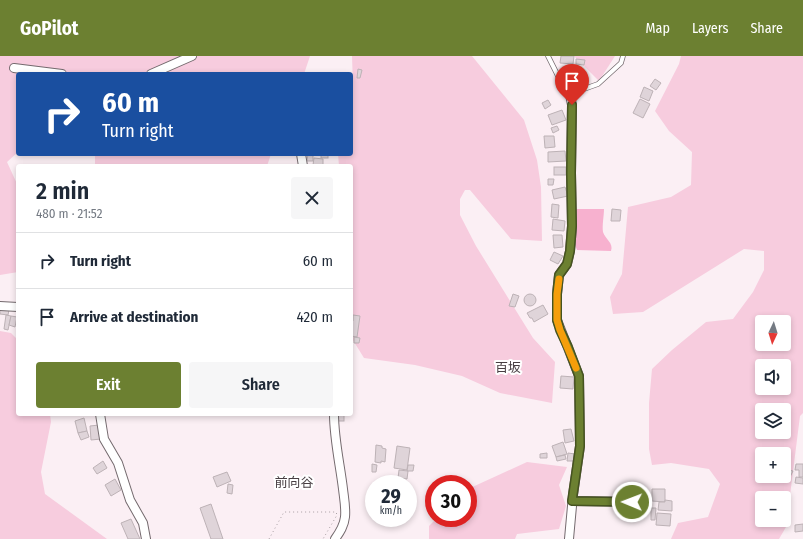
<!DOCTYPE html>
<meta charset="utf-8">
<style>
body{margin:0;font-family:"Fira Sans Condensed","Noto Sans JP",sans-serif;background:#f6f6f7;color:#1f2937;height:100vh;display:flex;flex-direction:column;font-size:15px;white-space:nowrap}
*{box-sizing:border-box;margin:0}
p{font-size:13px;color:#747a83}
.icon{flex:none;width:22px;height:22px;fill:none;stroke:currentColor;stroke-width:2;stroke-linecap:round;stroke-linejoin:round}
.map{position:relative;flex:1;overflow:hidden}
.panel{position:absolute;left:16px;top:108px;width:337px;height:252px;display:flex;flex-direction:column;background:#fff;border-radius:4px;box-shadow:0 2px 6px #0003}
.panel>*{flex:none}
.top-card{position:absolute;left:16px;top:16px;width:337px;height:84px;border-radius:4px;box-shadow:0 2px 6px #0003;background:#1a4fa0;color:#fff;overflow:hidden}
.needle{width:26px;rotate:184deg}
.tools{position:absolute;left:755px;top:259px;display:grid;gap:8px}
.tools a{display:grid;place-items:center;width:36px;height:36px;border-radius:4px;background:#fff;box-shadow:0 2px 6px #0003;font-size:20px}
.speed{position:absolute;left:365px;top:419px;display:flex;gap:8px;font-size:20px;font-weight:700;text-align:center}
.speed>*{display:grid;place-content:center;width:52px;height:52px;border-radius:50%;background:#fff;box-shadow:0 2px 6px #0003;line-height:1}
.speed small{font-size:10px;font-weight:400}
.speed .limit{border:6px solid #d22;background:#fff;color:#111}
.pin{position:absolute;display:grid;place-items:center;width:34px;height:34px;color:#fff;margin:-41px -17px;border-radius:50% 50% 50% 0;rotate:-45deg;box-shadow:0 0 4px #0007}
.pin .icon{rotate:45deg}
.me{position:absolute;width:44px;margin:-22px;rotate:271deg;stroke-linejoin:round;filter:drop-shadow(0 0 3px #0008)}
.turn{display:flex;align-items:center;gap:14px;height:84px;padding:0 20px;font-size:18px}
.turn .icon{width:52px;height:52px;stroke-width:2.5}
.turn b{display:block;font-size:28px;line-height:34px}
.round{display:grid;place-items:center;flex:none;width:42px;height:42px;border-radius:4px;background:#f6f6f7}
.summary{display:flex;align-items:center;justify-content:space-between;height:68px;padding:0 20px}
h1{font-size:24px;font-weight:600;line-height:30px}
.cta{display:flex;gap:8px;margin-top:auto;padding:8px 20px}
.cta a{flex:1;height:46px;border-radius:4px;background:#6c8031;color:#fff;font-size:16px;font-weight:600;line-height:46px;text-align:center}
.cta a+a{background:#f6f6f7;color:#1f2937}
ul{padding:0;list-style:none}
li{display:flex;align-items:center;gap:12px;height:56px;padding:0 20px;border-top:1px solid #e0e1e3}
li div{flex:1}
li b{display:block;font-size:15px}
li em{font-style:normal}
header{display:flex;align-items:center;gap:24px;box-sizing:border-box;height:56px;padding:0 20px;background:#6c8031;color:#fff}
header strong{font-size:19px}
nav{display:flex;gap:22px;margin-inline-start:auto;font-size:14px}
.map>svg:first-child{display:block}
</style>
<header>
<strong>GoPilot</strong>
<nav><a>Map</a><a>Layers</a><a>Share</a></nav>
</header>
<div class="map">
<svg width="803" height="483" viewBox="0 0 803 483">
<rect width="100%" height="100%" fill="#fbeff4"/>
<!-- green -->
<g fill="#f7ccde" fill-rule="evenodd">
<path d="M0,0h310l-6,18h-286v78l-11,10 11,24v86l-18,3z"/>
<path d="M352,0h120l52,64 13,40 4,27 1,54 -31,-2 -41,-49h-5l-5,9v16l16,31 57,92 22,24 -3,41 -52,-10 -38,-17 -47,-11 -51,-7 -13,-21v-171h-12l-1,-12h13v-60l2,-8z"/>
<path d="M574,0h41l-16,25z"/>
<path d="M681,0h122v357l-3,3 -14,111 -7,12h-108l7,-16 30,-6 12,-33 -11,-15 -38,-6 -19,2 -3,-16v-46l3,-34 20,-19 34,-28 27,-3 20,-27 11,-22v-19l-20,-2 -101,63 -30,2 -3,-17 12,-23 6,-67 43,-10 20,-12 1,-33 -23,-21 -14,-20 24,-47zM762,266h22v22h-22zM762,310h22v22h-22zM762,354h22v22h-22zM762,398h22v22h-22zM762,442h22v22h-22z"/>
<path d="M95,98h176l-4,12h-172z"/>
<path d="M0,275l11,2 7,7v74h32l1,8 -10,50 4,22 62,45h-107z"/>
<path d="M527,406l40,5 -8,18 7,21 -7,23 -42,5 -2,5h-86v-13l8,-8h31v-29z"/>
</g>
<!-- water -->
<path fill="#f7b1cf" d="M574,153h30c0,7 -2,16 -1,23 2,7 11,11 8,19l-34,-1 -2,-5z"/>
<!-- building -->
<g fill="#dfd4d9" stroke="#bdb2b6">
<path d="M561,0h13l-1,8 -13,-1z"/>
<path d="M576,3l9,1 -1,5 -8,-1z"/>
<path d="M358,13l4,1 -2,8h-3z"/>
<path d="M655,23l6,4 -5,7 -6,-4z"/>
<path d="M644,31l9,4 -4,10 -9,-4z"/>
<path d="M640,43l10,5 -7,14 -10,-5z"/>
<path d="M548,44l3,5 -6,4 -3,-6z"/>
<path d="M562,54l4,10 -14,5 -4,-10z"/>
<path d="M557,70l2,4 -6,3 -2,-5z"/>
<path d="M544,80h10l1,11 -10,1z"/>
<path d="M565,95l1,10 -18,1v-10z"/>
<path d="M308,98h5v7h-6z"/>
<rect x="321" y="98" width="7" height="4"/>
<path d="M314,102l9,1v7l-10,-1z"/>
<rect x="554" y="111" width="12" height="8"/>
<path d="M548,123h6l-1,6h-5z"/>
<path d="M565,131l3,9 -14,3 -2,-9z"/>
<path d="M552,148l7,1 -1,13 -7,-1z"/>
<path d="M612,153l9,1 -1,11h-9z"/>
<path d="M553,163l12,2 -1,10 -12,-1z"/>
<path d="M553,179h9l1,12 -9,1z"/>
<path d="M554,196l9,4 -5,8 -8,-4z"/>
<path d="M513,238l6,2 -4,11 -6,-1z"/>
<circle cx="530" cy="244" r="6"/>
<path d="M543,249l5,9 -14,8 -2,-4h-2l-3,-5z"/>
<path d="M0,253l9,1 -1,5 -8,-1z"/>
<path d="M6,259l5,1 -3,14 -4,-1z"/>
<path d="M353,259l7,1 -3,21 -6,-1v-16l2,1z"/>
<path d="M11,260l6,1 -2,10 -6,-2z"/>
<path d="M354,281l6,1 -1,5h-5z"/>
<path d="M561,320l13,1 -1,12 -13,-1z"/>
<rect x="338" y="358" width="6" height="7"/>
<path d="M84,362l3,13 -9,2 -3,-12z"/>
<path d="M99,369l2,14 -10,1 -1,-14z"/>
<path d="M571,373l3,12 -9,2 -2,-13z"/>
<path d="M87,375l2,6 -8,3 -3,-7z"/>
<path d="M563,386l4,12 -11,3 -4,-11z"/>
<path d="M376,389l6,1v2l4,1 -1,13 -4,-1v2l-6,-1z"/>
<path d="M397,390l13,2 -3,22 -13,-2z"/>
<path d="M547,397v5h-7v-4z"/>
<path d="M568,397l7,1v7h-8z"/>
<path d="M565,399l1,4 -9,2 -1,-4z"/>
<path d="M103,405l4,7 -10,6 -4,-6z"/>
<path d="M372,408l5,1 -1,7h-4z"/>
<path d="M796,408h7v13h-4v-7h-4z"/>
<path d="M408,409h6l-1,6h-6z"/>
<path d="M399,414l9,1 -1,8 -9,-1z"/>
<path d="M788,414l5,1 -3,6 -4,-2z"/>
<path d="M227,416l4,9 -14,6 -4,-10z"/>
<path d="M796,421l7,1v6l-8,-1z"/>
<path d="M389,422l10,1 -1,5h-10z"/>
<path d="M115,423l6,11 -10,6 -6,-11z"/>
<path d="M228,428l5,1 -1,9 -5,-1z"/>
<path d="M652,433h13v13l-13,-1z"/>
<path d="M665,444l7,1v10l-14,-1 1,-8h6z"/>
<path d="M211,448l12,35h-12l-11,-31z"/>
<path d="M651,452h5l-1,12h-4z"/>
<path d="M657,457l14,1 -1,12 -14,-1z"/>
<path d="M131,463l9,20h-12l-7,-16z"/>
<path d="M803,468v7l-8,1v-7z"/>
</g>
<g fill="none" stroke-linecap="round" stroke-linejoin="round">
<defs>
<path id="service" d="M548,0l13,26 9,12 28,-10 23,-21 2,-7"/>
<g id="minor">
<path d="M14,12l48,6"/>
<path d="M151,18l41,-18"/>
<path d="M301,98l2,12"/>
<path d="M0,250l18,1"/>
<path d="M100,358l4,25 14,24 12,37 13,23 3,16"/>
<path d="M334,358c0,25 6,50 9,75 1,9 3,19 2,28 -1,9 -5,15 -10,22"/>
<path d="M572,445l75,1"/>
<path d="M569,483l4,-44 7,-49 -1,-70 -22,-56v-26l2,-19 8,-11 3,-13 2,-25 -1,-53 1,-68 -2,-11"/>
</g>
</defs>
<!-- service casing -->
<use href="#service" stroke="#746a6e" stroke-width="5.5"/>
<!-- minor casing -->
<use href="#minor" stroke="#746a6e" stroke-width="10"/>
<!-- path -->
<path stroke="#a89fa3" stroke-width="1" stroke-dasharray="1 3" stroke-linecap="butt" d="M269,483l15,-27h52l1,3 -14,24"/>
<!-- service -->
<use href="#service" stroke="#fff" stroke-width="4"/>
<!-- minor -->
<use href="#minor" stroke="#fff" stroke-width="8"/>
</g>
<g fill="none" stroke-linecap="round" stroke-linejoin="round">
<defs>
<path id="route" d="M572,49l-1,68 1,53 -2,25 -3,13 -8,11 -2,19v26l3,10 8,17 11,29 1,70 -8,55 60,1"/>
</defs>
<!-- route casing -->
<use href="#route" stroke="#465320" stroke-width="10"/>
<!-- route -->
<use href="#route" stroke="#6c8031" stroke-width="7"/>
<!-- slow -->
<path stroke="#f59e0b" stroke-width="7" d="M559,223l-2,15v26l3,10 16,38"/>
</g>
<g text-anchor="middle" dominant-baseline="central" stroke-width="4" stroke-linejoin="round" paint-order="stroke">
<!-- neighbourhood labels -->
<g font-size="13" fill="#473e42" stroke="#fff">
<text x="508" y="311">百坂</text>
<text x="294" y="426">前向谷</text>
</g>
</g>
</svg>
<div class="tools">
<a><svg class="needle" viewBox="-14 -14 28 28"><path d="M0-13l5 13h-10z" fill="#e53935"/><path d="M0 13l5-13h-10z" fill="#747a83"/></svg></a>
<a><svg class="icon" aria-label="sound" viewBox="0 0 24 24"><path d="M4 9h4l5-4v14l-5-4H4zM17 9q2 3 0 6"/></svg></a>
<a><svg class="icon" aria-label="layers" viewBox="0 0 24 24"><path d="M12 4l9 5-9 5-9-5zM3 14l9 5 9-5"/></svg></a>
<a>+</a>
<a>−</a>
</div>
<div class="speed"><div>29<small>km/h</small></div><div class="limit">30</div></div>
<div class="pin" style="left:572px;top:49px;background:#d93025"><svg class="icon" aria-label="arrive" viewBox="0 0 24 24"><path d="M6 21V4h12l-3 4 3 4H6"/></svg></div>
<svg class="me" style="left:632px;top:446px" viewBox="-20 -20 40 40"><circle r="17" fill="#6c8031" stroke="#fff" stroke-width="3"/><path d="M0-11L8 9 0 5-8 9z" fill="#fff"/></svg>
<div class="top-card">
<div class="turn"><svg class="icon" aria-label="right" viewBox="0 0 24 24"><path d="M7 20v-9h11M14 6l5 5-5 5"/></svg><div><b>60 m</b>Turn right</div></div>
</div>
<section class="panel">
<div class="summary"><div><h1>2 min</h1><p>480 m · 21:52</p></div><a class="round"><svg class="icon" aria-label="close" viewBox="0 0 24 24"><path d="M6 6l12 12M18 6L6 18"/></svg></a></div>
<ul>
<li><svg class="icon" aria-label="right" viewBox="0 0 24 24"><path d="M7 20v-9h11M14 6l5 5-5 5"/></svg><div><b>Turn right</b></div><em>60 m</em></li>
<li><svg class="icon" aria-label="arrive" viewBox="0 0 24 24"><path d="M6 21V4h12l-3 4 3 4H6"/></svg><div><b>Arrive at destination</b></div><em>420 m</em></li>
</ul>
<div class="cta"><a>Exit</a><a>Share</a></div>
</section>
</div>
